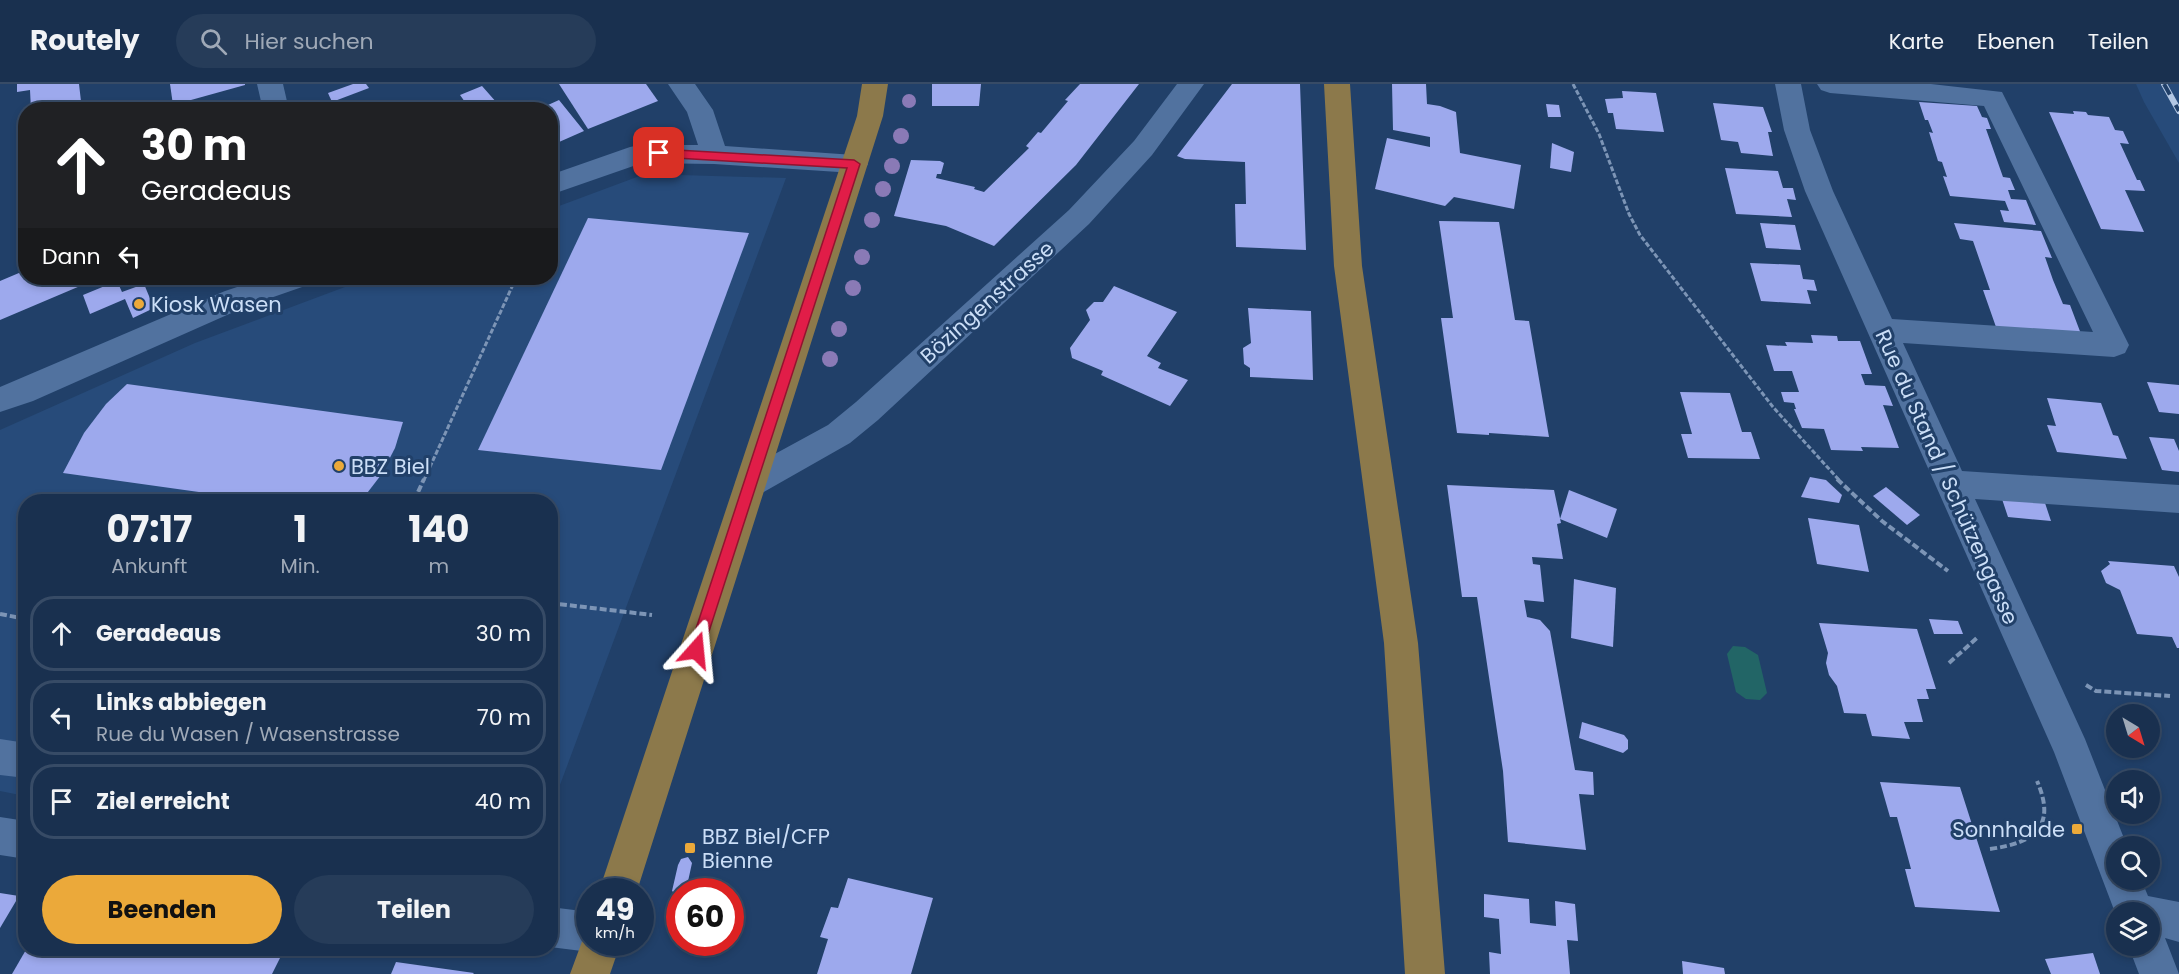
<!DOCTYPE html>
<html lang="de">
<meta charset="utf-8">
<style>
body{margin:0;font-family:Poppins,sans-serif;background:#263c59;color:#f1f3f6;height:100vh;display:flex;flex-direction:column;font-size:22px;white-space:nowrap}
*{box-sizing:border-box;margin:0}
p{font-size:20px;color:#9fa9b7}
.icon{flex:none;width:33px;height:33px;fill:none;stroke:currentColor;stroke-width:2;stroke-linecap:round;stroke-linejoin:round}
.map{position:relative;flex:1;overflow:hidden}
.details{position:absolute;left:18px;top:410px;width:540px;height:462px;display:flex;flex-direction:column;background:#19304f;border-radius:24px;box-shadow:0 3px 9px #0003,0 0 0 2px #374b66}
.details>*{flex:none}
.banner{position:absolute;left:18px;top:18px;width:540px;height:183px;border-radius:24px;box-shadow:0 3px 9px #0003,0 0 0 2px #374b66;background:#202124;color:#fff;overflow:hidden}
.needle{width:39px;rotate:142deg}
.tools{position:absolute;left:2106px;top:620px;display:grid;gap:12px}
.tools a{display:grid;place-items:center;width:54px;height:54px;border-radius:50%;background:#19304f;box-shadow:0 3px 9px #0003,0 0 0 2px #374b66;font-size:30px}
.speed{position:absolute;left:576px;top:794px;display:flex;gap:12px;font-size:30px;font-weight:700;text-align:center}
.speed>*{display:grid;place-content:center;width:78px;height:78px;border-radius:50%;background:#19304f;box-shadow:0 3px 9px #0003,0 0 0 2px #374b66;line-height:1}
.speed small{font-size:15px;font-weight:400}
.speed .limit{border:9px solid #d22;background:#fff;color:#111}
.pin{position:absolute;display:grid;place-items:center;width:51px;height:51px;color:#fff;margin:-26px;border-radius:12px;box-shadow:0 3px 9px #0006}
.me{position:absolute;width:66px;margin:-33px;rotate:18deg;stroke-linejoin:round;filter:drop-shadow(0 0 4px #0008)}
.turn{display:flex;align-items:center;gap:21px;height:126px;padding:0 24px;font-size:27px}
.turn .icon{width:78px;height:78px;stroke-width:2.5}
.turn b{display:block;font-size:42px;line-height:51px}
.then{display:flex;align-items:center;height:57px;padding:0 24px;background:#0003;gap:12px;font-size:22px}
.eta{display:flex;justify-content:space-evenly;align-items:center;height:102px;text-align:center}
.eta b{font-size:36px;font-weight:700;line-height:42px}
.primary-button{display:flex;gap:12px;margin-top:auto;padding:12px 24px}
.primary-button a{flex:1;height:69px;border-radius:36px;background:#eba93a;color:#111;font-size:24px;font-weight:700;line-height:69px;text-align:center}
.primary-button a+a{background:#263c59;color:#f1f3f6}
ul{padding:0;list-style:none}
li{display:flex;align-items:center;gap:18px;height:75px;margin:0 12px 9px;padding:0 12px;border:3px solid #374b66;border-radius:24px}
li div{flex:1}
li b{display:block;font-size:22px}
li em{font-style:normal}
header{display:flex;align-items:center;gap:36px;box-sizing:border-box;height:84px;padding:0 30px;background:#19304f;border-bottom:2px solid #374b66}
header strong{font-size:28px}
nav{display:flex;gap:33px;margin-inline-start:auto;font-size:21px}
.search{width:420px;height:54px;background:#263c59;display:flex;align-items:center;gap:15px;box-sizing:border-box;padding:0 21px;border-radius:33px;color:#9fa9b7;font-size:22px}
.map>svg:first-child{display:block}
</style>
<header>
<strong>Routely</strong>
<div class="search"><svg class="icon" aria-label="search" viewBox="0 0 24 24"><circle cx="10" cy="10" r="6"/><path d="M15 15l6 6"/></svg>Hier suchen</div>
<nav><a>Karte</a><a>Ebenen</a><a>Teilen</a></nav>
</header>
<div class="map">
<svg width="2179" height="890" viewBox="0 0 2179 890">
<rect width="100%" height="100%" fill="#214069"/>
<!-- built -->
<g fill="#274b7a">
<path d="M2136,0h43v79l-35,-61z"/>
<path d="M645,90l141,4 -235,631 -1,-308h-524l-1,295 -25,-5v-361l195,-87 174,-65h181l1,-69z"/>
</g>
<!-- water -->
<path fill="#226566" d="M1733,562l12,1 13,8 9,38 -7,7 -14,-1 -10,-7 -9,-38z"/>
<!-- building -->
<g fill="#9da9ed">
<path d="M17,0h62l3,26h-51l-1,-20 -13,2z"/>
<path d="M170,0h75v1l-72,20z"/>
<path d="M353,0h13l3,4 -37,14 -4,-9z"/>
<path d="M559,0h87l12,17 -70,28z"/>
<path d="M932,0h49l-2,22h-47z"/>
<path d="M1080,0h59l-63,81 -82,81 -48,-20 -52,-10 17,-56 29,1 4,2 -3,11h-4l-1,4 39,9 -1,2 10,3 45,-44 -3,-2 12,-14 3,1 27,-32 -3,-1z"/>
<path d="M1232,0h68l6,166 -70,-3 -1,-43h11l-1,-42 -60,-3 -8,-3z"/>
<path d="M1392,0h34l1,20 13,2 16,6 4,41 61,12 -7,44 -60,-12 -9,9 -70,-17 12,-51 43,9v-10l-37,-7z"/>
<path d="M482,2l15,17 -15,7h-35l18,-8 -5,-7z"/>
<path d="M1622,7l34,2 8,39 -48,-3 -3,-16h-5l-3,-14 18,-1z"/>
<path d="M559,16l25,31 -34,15v-36h-13z"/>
<path d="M1919,18l58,4 5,11 5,1 4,11h-5l17,48 7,1 5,12h-7l3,9 15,1 10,25 -32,-3 -4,-12 9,1 -4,-10 -55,-5 -7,-20 4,1 -5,-15 -4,-1 -9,-29 4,1 -5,-13h-3z"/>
<path d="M1713,19l50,4 9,25h-4l5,24 -32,-3 -3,-11 -17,-2z"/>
<path d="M1546,20l13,1 2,12h-13z"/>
<path d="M2073,27l13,1 2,3 21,2 6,13 8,1 6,13 -9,-1 17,37h3l5,11 -20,-1 19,42 -43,-3 -52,-117 25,2z"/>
<path d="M26,42v46l-4,1 -3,-45z"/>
<path d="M1552,59l22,9 -3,20 -21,-4z"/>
<path d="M1725,84l53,3 5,17h10l3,12 -9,-1 5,18 -56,-3z"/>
<path d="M588,134l161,15 -88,237 -183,-20z"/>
<path d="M1439,137l60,1 16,98 14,1 20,116 -60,-4v2l-32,-2 -16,-115h12z"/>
<path d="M1760,139l35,2 6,25 -35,-2z"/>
<path d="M1954,139l87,8 11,27 -7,-1 8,23 10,24 7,1 11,29 -85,-7 -13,-37h7l-17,-49 -13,-2z"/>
<path d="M1750,179l50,2 3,14 11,1 3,11 -10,-1 4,14 -50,-3z"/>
<path d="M26,186v8h73l-99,42v-39z"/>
<path d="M117,197l5,11 22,-8 10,24 -21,10 -8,-19 -35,15 -7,-19z"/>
<path d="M1114,202l63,26 -30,44 14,7 -3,5 30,12 -18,26 -69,-31 2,-4 -31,-13 -2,-10 20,-28 -4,-10 8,-8h9z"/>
<path d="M1248,224l63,3 2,69 -63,-3v-9l-6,-4 -1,-16 8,-5z"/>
<path d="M1811,251l26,1 1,5h22l12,33h-11l4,11 20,1 8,20 -10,-1 16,43 -38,-1 2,4 -32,-1 -7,-21 -22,-1 -8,-19h2l-2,-6 -10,-1 -3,-10h18l-7,-21h-18l-8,-26 21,1 -2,-4 28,1z"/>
<path d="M2147,298l32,3v29l-20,-2z"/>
<path d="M127,300l276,38 -8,26 -14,27 -20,26h-98l-200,-28 21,-40 22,-29z"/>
<path d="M1680,308l50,1 12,39h9l9,27 -72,-1 -7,-24h11z"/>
<path d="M2047,314l54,5 12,32 5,1 9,23 -70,-7 -10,-27 9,1z"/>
<path d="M2149,353l25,2 5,12v21l-17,-2z"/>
<path d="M1810,393l16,3 16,15 -3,8 -38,-6z"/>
<path d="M1447,401l107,5 7,33 -4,1 6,35 -31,-2 1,7 7,1 4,37 -20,-2 3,17 13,3 10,11 25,139 18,2 1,23 -15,-1 7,56 -78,-8 -5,-71 -26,-174h-15z"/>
<path d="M1886,403l34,28 -13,10 -34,-29z"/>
<path d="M1569,406l48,19 -10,29 -47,-19z"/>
<path d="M2002,415l43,4 6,18 -43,-4z"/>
<path d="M1808,434l51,7 10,47 -52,-8z"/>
<path d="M2108,477l66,5 5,11v71h-2l-5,-11 -35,-3 -17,-44 -14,-7 -5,-12 9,-7z"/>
<path d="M1574,495l42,9 -3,59 -42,-9z"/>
<path d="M1929,535l29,2 5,13h-29z"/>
<path d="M1819,539l98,6 19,60h-10l3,10h-12l6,23h-19l6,17 -38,-3 -6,-22 -22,-1 -7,-27 -8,-11 -3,-12 2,-10z"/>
<path d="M1582,638l42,13 4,5v9l-5,4 -44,-15z"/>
<path d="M1880,698l80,5 40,125 -85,-5 -10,-38h6l-14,-52h-7z"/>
<path d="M688,773l4,6 -5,23 -2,5h-5v6l-8,-6 6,-26 3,-6z"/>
<path d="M848,794l85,20 -22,76h-94l11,-35 -8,-2 11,-30 7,1z"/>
<path d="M0,809l19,3 -19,32z"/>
<path d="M1484,810l45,5 1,24 26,3 -1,-25 20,3 3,37 -11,-1 3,34h-80l-1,-22 12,2 -2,-35 -15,-2z"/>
<path d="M27,864h231l25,4 -11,22h-260z"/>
<path d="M2093,869l7,21h-49l-6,-15z"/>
<path d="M1682,877l42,7 1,6h-42z"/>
<path d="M396,878l78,11 -1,1h-82z"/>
</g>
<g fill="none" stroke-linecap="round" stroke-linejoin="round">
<!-- path-far1 -->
<g stroke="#7d95b6" stroke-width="3" stroke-dasharray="5 2" stroke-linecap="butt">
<path d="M1573,0l26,50 30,80 11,21 133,172 66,73"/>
<path d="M424,396l92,-202"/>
</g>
<!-- path -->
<g stroke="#7d95b6" stroke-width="4" stroke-dasharray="7 3" stroke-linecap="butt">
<path d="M1837,395l45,42 66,50"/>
<path d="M414,417l10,-22"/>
<path d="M550,519l102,12"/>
<path d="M0,530l26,5"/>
<path d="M1949,579l29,-26"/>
<path d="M2086,601l10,6 74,5"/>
<path d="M1990,765c44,-6 67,-22 47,-68"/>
</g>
<!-- minor -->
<g fill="#51729f" fill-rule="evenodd">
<path d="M257,0h26l6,26h-26z"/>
<path d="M668,0h27l18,26 12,36 129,9 10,2 4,7 -4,7 -10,2 -140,-9 -72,-1 -92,32v-20l80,-28 10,-2h58l-11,-33z"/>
<path d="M1177,0h27l-52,71 -63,69 -211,196 -28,23 -88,50 -11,4 -11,-4 -5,-10 5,-10 88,-48 28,-23 213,-192 65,-69z"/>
<path d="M1775,0h26l9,46 23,61 59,128 201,13 -109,-226 -154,-13 -9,-3 -4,-6h114l71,8 127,253 -4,8 -11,4 -211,-14 59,128 217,14v28l-204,-14 110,240 42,107h-11v33h25l7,17 31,6v40l-14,-4 14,36h-40l-11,-29h22v-33h-34v3l-62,-163 -249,-561 -21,-61z"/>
<path d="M264,194h45l-4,8 -60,21 -212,94 -33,11v-25l225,-96z"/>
<path d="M0,655l26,4v35l-26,-3z"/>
<path d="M0,733l26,4v38l-26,-4z"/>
<path d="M550,823l40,5v30h16l-2,4 -14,6 -40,-5z"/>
</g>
<!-- major -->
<g fill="#8c794b" fill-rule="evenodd">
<path d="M862,0h26l-5,32 -246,775h-38l258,-775z"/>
<path d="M1324,0h26l12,182 56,377 27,331h-40l-21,-331 -50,-377z"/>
<path d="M590,843v15h31l-11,32h-40l17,-46z"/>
</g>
<defs>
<path id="rail" d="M2164,0l15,27"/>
</defs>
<!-- rail casing -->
<use href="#rail" stroke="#b3c7e3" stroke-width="6"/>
<!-- rail -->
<use href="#rail" stroke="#214069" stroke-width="4" stroke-dasharray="12" stroke-linecap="butt"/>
</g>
<!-- trees -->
<g fill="#8a7ab6">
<circle cx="909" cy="17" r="7"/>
<circle cx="901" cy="52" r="8"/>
<circle cx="892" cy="82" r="8"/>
<circle cx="883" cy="105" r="8"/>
<circle cx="872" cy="136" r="8"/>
<circle cx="862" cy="173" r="8"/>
<circle cx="853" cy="204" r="8"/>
<circle cx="839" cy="245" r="8"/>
<circle cx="830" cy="275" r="8"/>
</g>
<!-- route -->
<path fill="#e11d48" stroke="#92132f" stroke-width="1.5" d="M659,65l195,11 6,4 -157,486 -2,4 -5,2 -5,-2 -2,-4 158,-482 -188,-11 -6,-4z"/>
<!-- markers -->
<g fill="#eba93a" stroke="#214069" stroke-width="2">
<circle cx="139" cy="220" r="6"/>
<circle cx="339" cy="382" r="6"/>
<rect x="2071" y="739" width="12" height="12" rx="3"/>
<rect x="684" y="758" width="12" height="12" rx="3"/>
</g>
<g text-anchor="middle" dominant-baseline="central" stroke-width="6" stroke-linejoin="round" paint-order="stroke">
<!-- street labels -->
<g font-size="21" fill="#cbdef7" stroke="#214069">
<text transform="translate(987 218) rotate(-42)">Bözingenstrasse</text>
<text transform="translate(1947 393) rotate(66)">Rue du Stand / Schützengasse</text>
</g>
<!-- poi labels -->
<g font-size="21" fill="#cbdef7" stroke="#214069" text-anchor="start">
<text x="151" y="220">Kiosk Wasen</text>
<text x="351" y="382">BBZ Biel</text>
<text x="2065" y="745" text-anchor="end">Sonnhalde</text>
<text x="702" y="752">BBZ Biel/CFP<tspan x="702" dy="24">Bienne</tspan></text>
</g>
</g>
</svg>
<div class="tools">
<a><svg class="needle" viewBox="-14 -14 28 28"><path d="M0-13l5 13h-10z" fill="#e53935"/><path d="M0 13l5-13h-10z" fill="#9fa9b7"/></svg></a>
<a><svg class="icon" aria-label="sound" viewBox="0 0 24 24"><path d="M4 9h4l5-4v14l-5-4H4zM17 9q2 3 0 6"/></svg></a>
<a><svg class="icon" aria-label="search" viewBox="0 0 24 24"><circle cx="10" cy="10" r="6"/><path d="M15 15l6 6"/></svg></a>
<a><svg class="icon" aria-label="layers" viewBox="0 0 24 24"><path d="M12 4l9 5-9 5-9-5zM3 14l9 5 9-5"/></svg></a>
</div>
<div class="speed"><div>49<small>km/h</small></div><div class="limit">60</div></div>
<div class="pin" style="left:659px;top:69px;background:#d93025"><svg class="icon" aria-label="arrive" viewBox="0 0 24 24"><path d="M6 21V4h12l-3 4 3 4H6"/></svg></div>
<svg class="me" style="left:696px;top:566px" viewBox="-20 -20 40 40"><path d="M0-17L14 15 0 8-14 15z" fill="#e11d48" stroke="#fff" stroke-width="4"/></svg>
<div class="banner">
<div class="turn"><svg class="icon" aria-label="ahead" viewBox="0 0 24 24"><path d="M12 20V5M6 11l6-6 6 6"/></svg><div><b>30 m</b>Geradeaus</div></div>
<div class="then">Dann<svg class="icon" aria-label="left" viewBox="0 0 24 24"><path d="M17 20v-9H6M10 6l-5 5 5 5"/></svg></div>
</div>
<section class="details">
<div class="eta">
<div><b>07:17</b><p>Ankunft</p></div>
<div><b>1</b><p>Min.</p></div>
<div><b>140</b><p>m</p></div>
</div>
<ul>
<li><svg class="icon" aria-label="ahead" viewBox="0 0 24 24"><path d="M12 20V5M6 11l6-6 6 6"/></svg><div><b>Geradeaus</b></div><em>30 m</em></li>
<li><svg class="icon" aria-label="left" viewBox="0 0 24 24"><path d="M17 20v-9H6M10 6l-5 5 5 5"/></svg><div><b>Links abbiegen</b><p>Rue du Wasen / Wasenstrasse</p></div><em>70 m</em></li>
<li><svg class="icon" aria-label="arrive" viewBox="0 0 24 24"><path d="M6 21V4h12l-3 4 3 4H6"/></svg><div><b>Ziel erreicht</b></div><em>40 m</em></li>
</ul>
<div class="primary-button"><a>Beenden</a><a>Teilen</a></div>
</section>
</div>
